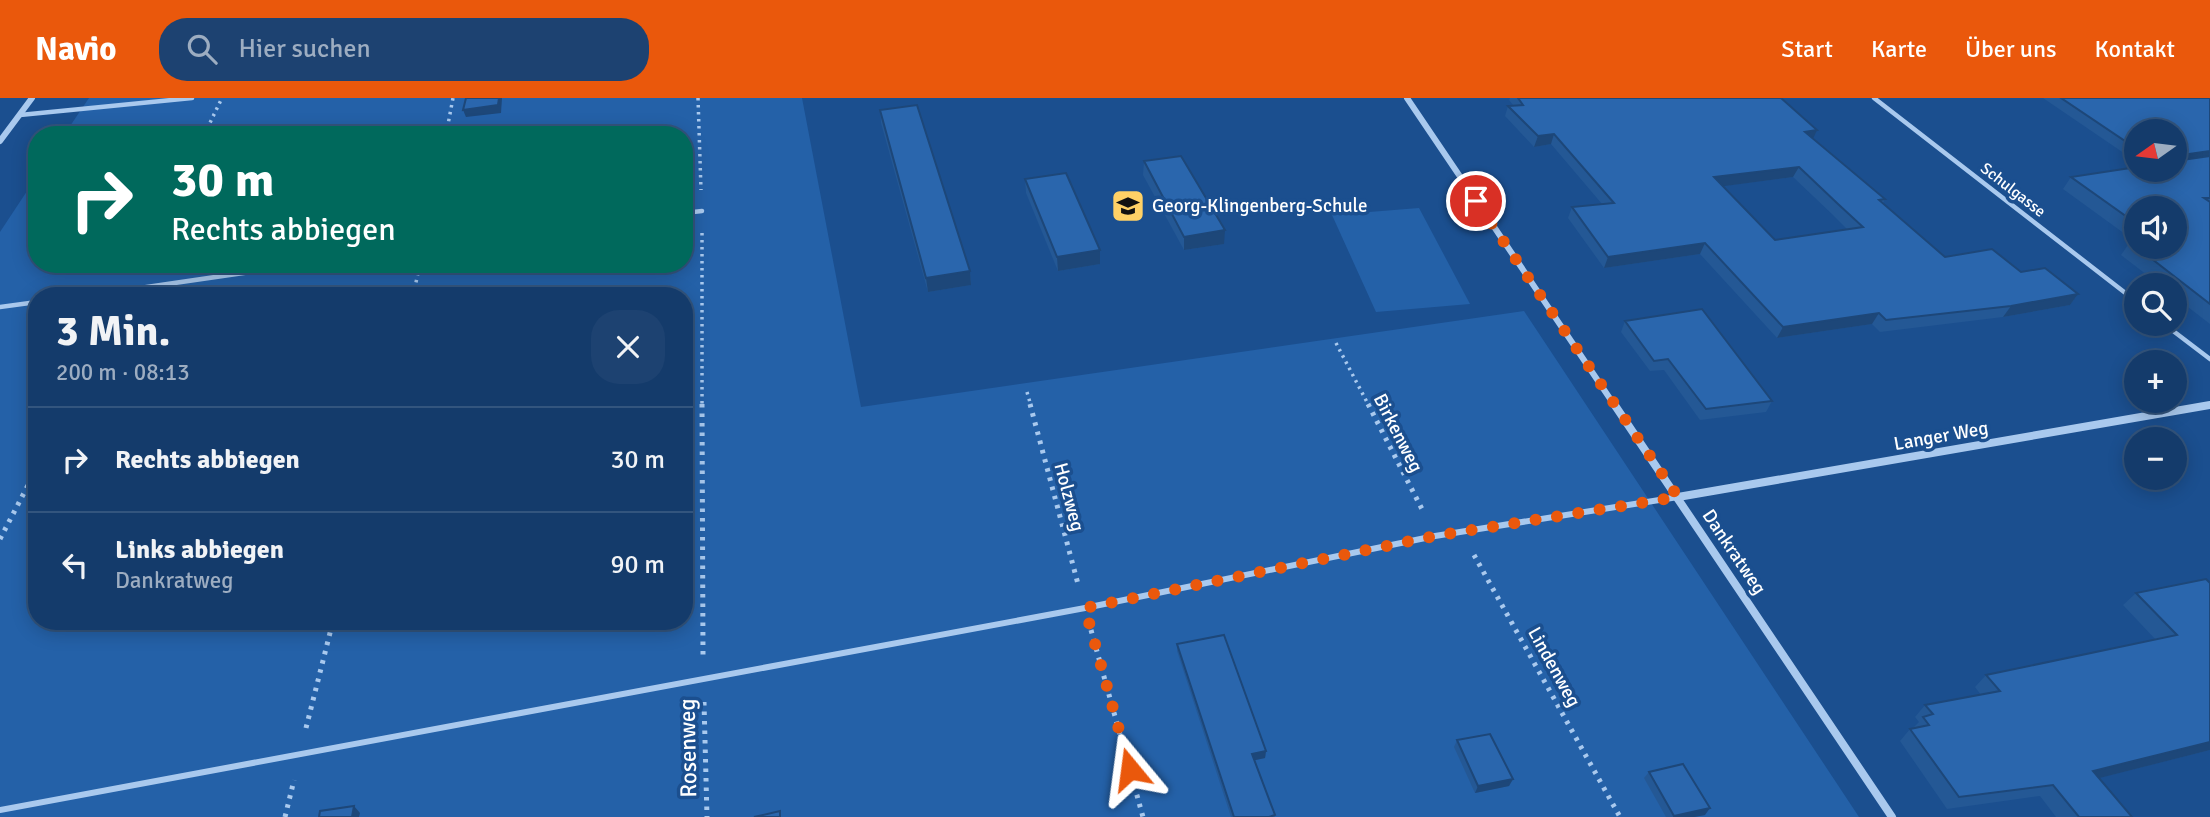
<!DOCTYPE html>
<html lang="de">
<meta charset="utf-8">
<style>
body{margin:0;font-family:Signika,sans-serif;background:#1d4271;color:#f1f3f6;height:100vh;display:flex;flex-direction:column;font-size:26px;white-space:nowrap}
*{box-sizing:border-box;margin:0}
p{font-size:23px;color:#9dadc1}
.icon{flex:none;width:38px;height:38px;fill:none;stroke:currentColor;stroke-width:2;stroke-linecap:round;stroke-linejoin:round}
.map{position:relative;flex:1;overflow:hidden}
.side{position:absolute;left:28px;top:189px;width:665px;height:343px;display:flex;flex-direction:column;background:#143b6b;border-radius:28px;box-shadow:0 4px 18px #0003,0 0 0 2px #33557e}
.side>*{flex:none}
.top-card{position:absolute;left:28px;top:28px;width:665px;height:147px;border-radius:28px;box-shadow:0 4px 18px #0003,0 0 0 2px #33557e;background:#00695c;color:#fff;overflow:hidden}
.needle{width:46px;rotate:256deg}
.controls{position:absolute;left:2124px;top:21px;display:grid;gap:14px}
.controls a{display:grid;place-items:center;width:63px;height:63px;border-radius:50%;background:#143b6b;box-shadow:0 4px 18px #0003,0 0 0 2px #33557e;font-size:35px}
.pin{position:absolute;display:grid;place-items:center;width:60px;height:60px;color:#fff;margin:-30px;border:4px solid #fff;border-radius:50%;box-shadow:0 2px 7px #0007}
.me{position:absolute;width:77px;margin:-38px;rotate:344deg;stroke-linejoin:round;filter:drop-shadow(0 0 5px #0008)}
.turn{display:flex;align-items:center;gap:24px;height:147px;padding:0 28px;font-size:32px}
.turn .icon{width:91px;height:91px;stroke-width:2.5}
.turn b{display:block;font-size:49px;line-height:60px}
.round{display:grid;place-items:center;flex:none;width:74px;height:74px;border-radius:28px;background:#1d4271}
.summary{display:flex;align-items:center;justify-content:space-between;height:119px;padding:0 28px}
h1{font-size:42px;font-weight:700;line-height:52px}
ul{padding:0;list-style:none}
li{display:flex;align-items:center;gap:21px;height:105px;padding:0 28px;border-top:2px solid #33557e}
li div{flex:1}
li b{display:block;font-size:26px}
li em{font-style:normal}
header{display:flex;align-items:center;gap:42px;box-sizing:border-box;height:98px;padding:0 35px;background:#ea580c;color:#fff}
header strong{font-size:33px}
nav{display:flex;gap:38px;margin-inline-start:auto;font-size:24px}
.search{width:490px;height:63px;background:#1d4271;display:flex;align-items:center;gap:18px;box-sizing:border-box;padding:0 24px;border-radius:28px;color:#9dadc1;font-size:26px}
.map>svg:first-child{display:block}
</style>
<header>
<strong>Navio</strong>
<div class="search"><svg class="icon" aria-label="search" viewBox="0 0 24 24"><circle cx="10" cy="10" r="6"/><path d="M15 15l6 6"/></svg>Hier suchen</div>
<nav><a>Start</a><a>Karte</a><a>Über uns</a><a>Kontakt</a></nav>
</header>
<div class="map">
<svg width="2210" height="719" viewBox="0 0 2210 719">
<rect width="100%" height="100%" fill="#1b4f8f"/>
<!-- green -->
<g fill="#2461a8" fill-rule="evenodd">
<path d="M89,0h713l59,309 663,-96 335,506h-1859v-585l37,-56v88h647v-129h-620zM37,198h647v325h-647z"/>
<path d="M1419,110l51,96 -94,8 -44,-97z"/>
</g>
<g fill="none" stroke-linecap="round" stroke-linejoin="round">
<!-- path-far1 -->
<g stroke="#a9c9ee" stroke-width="3.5" stroke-dasharray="2.5 4.5" stroke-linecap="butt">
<path d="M698,0l3,92"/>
<path d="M204,37l18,-37"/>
<path d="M446,37l7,-37"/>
<path d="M702,135v173"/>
<path d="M413,198l7,-32"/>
<path d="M1336,245l33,63"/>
<path d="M1027,294l4,14"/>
</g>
<!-- path -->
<g stroke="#a9c9ee" stroke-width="5" stroke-dasharray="3.5 6" stroke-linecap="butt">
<path d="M702,306l1,251"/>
<path d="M1030,306l48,180"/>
<path d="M1368,306l56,109"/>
<path d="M0,441l37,-71"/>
<path d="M1474,457l146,262"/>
<path d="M1091,532l52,187"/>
<path d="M704,604l3,115"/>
<path d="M306,630l27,-107"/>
<path d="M285,719l9,-37"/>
</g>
<!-- service-far1 -->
<g stroke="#a9c9ee" stroke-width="4.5">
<path d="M1874,0l263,204"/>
<path d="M20,17l172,-17"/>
<path d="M684,115l18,-2"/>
<path d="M85,198l220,-32"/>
<path d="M0,209l37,-5"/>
<path d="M2164,226l46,35"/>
</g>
<!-- service -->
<path stroke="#a9c9ee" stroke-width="6" d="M0,712l1085,-202 350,-72 243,-39"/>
<!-- minor-far1 -->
<g stroke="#a9c9ee" stroke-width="6">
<path d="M1407,0l208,308"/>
<path d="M0,43l32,-43"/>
<path d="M2204,308l6,-1"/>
</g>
<!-- minor -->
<g stroke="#a9c9ee" stroke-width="8">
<path d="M1614,306l278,413"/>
<path d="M1678,399l532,-92"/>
</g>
</g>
<!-- wall -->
<g fill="#245895" fill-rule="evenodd">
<path d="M1510,0h271l32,41 72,60 -2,4 62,54 76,15 57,22 -8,11 -67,12 -123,15 -8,-8 -95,14 -77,-84 -96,14 -36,-50 4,-11 30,-3 -51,-60 -17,3 -29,-31 3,-10 5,-1 -4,-5zM1793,79l40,38 14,14 -72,11 -52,-54z"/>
<path d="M2043,0h167v226l-35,-27v-12h-15l-39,-30 9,-13h6l-73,-53 8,-12 104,-7 -38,-39v31zM2137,110l38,39h-38z"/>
<path d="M880,12l90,161 1,14 -43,7 -47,-169z"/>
<path d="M1144,63l80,83 -40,6 -41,-75z"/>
<path d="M1025,81l75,71v14l-42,7 -32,-78z"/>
<path d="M1625,223l147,80 -6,11 -66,8 -36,-50 -14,1 -29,-39z"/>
<path d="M2210,485v167l-111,28 33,39h-76l-16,-21 -93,13 -47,-68 10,-12 3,-1 6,-6 -4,-5 10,-12 56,-10 -6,-8 11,-12 170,-35 -33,-35 13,-12z"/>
<path d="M1177,546l89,107 -1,7 -10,2 20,55v2h-44l-54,-166z"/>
<path d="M1457,642l56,39 -4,7 -34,7 -21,-46z"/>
<path d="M1649,674l56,43 -11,2h-28l-22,-39z"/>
</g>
<!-- shaded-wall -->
<g fill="#1d4779">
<path d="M499,0h3l-1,15 -35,4 -3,-7z"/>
<path d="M1817,32l-5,11 -7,-9z"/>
<path d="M1554,36l-3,10 -17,3 4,-11z"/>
<path d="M2210,53v8l-35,5v-8z"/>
<path d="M1799,69l-6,10 -83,11 4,-11z"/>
<path d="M1225,132l-1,14 -40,6v-13z"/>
<path d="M1705,145l-5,11 -96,14 4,-11z"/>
<path d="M1100,152v14l-42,7 -1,-14z"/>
<path d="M970,173l1,14 -43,7 -2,-14z"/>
<path d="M2078,196l-8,11 -67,12 8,-11z"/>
<path d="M1879,215l-7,11 -95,14 6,-11z"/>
<path d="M2210,644v8l-130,33 13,-12z"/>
<path d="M1266,653l-1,7 -14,3 1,-7z"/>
<path d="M1513,681l-4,7 -34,7 3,-7z"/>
<path d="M354,708l6,7 -1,4h-7z"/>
<path d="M1710,710l-5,7 -11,2h-21l1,-1z"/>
</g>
<!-- building -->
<g fill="#2a66ad" stroke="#1d4779" stroke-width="2" fill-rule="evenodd">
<path d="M466,0h33l-1,7 -35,5z"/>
<path d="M1518,0h263l36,32 -12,2 80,67 -6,1 66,57 47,-8 29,23 24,-4 33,26 -67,12 -125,14 -7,-7 -96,14 -78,-84 -97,14 -36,-50 42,-4 -60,-69 -16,2 -30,-30 15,-1zM1799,69l39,37 25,23 -88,13 -61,-63z"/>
<path d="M2061,0h149v53l-35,5v-25h-38v18z"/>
<path d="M917,7l53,166 -44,7 -46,-168z"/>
<path d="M1181,58l44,74 -41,7 -40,-76z"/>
<path d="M2210,58v42h-6l6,4v102l-80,-62h7v5h38v-39h-38v16l-66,-47 66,-10v3h38v-9z"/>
<path d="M1066,75l34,77 -43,7 -32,-78z"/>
<path d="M1702,211l70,92 -66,8 -38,-50 -14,2 -29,-40z"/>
<path d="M2206,481l4,4v159l-117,29 39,46h-53l-26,-32 -94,12 -49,-68 19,-4 -6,-8 10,-3 -8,-9 75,-14 -14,-16 191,-40 -41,-42z"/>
<path d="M1224,537l42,116 -14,3 23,61 -6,2h-35l-57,-173z"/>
<path d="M1490,636l23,45 -35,7 -21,-46z"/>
<path d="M1683,666l27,44 -36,8 -25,-44z"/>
<path d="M354,708l-2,11h-33l1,-6z"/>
<path d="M780,713v6h-26z"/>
</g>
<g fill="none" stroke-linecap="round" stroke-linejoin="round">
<!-- route -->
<path stroke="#ea580c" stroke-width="12" stroke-dasharray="0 21.6" d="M1130,671l-45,-161 350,-72 243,-39 -202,-296"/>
</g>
<!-- icons -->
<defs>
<symbol id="school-square" viewBox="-11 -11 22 22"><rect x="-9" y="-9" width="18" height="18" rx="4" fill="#ffd166" stroke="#1b4f8f"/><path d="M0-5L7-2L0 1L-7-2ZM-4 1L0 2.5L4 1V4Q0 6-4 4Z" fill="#111"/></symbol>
</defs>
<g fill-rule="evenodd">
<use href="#school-square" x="1109" y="89" width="38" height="38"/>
</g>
<g text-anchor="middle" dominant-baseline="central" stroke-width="7" stroke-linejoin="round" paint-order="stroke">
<!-- far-street labels -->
<g font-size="16" fill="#fff" stroke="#1b4f8f">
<text transform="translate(2013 92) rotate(38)">Schulgasse</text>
</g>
<!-- poi labels -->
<g font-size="19" fill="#fff" stroke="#1b4f8f" text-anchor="start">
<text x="1152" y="108">Georg-Klingenberg-Schule</text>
</g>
<!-- street labels -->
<g font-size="19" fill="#fff" stroke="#1b4f8f">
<text transform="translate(1398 335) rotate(63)">Birkenweg</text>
<text transform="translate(1941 338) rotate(-10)">Langer Weg</text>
<text transform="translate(1069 399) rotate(75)">Holzweg</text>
<text transform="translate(1734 454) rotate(56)">Dankratweg</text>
<text transform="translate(1554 569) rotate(61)">Lindenweg</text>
</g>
<!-- near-street labels -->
<g font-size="23" fill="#fff" stroke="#1b4f8f">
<text transform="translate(688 650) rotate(-91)">Rosenweg</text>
</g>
</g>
</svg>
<div class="controls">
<a><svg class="needle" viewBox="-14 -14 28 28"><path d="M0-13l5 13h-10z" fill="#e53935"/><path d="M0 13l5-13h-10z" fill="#9dadc1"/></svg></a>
<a><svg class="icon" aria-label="sound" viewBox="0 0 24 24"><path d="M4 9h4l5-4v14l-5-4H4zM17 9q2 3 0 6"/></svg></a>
<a><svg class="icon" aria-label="search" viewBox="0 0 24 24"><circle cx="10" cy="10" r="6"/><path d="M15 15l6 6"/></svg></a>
<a>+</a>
<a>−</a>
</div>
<div class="pin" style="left:1476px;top:103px;background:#d93025"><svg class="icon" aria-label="arrive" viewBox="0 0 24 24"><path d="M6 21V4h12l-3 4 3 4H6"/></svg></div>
<svg class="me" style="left:1130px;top:671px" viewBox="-20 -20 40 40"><path d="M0-17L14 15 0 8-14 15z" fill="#ea580c" stroke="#fff" stroke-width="4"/></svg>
<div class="top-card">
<div class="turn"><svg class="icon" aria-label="right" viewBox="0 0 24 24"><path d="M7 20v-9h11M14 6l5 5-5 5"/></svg><div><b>30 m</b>Rechts abbiegen</div></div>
</div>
<section class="side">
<div class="summary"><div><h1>3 Min.</h1><p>200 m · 08:13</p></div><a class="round"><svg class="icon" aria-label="close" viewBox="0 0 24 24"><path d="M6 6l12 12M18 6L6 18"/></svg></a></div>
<ul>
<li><svg class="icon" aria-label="right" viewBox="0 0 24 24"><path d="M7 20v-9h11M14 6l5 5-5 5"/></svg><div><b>Rechts abbiegen</b></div><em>30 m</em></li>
<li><svg class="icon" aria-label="left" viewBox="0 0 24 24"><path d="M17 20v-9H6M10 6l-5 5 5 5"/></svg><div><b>Links abbiegen</b><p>Dankratweg</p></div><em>90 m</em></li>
</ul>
</section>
</div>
